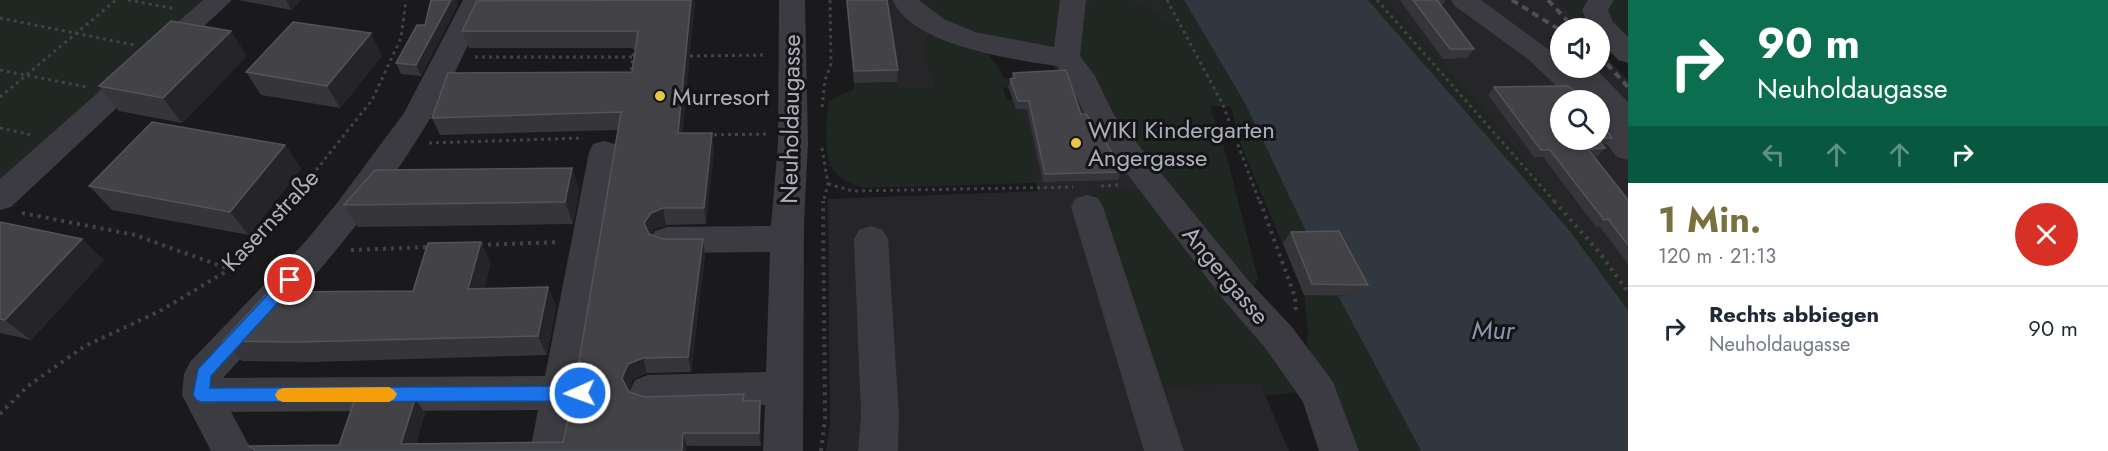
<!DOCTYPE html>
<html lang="de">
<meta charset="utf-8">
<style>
body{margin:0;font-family:Jost,sans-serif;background:#f6f6f7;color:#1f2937;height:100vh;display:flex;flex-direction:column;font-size:22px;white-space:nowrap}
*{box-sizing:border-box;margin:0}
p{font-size:20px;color:#747a83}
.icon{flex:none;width:33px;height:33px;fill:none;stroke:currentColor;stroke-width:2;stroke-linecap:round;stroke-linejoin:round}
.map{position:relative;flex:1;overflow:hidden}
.sheet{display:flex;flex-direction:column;background:#fff;width:480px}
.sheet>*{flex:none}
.top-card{background:#0b6e4f;color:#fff;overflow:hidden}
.tools{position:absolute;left:1550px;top:18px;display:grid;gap:12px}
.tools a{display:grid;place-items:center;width:60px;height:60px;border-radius:50%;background:#fff;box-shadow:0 3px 9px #0003;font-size:30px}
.pin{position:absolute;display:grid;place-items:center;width:51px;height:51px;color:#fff;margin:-26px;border:3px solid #fff;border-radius:50%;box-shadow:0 2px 6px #0007}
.me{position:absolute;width:66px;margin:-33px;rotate:268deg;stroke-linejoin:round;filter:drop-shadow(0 0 4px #0008)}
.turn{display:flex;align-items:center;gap:21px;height:126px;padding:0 30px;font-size:27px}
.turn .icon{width:78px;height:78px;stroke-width:2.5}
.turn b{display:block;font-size:42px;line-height:51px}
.lanes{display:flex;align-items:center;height:57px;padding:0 30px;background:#0003;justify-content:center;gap:30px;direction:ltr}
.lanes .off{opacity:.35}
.round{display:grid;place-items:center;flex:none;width:63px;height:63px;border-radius:32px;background:#f6f6f7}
.head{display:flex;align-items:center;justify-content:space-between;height:102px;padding:0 30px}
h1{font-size:36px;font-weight:700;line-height:45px;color:#79703e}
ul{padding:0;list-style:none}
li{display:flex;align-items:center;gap:18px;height:84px;padding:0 30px;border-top:2px solid #e0e1e3}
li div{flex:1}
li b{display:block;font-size:22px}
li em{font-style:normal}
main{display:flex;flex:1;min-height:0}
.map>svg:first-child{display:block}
</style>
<main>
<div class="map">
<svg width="1628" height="451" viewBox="0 0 1628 451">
<rect width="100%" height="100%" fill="#1a1a1c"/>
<!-- built -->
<g fill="#262629" fill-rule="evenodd">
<path d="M846,0h338l62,105 -149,4 42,81 -48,1 169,192 29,68h-463l4,-27 -2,-225 210,-8 -7,-25 6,-1 -21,-56 57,-2 -9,-29 -12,-14 -66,-11 -61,-1 11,36 -39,2 -1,-8 -42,1z"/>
<path d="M1385,0h173l26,28h-24v40h39v-23l2,2 11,17 16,16v209l-138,-170zM1560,100h39v40h-39z"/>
</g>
<!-- green -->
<g fill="#202722">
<path d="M0,0h212l-212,192z"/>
<path d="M915,0h153l-14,49 -37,-3 -73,-23z"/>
<path d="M1096,0c14,0 36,0 48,3 8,5 20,18 30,25l-13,-28h23l62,105 92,191 83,155h-62l-24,-59 -28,-46 1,-19 -4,-32 -66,-157 -7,-32h-21l18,55 30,118 -5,9 -146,-171 -29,-60 -2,-47z"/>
<path d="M1368,0h17l105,119 138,170v21l-58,-79z"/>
<path d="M1558,0h31l-3,16 12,12h-14z"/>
<path d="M1601,0h27v54z"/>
<path d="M934,36l52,17 11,12 6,12 8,4 2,5 -10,2 4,12h6l3,9 11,10 10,46 -5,1 4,17 -172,5c-11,-4 -22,-7 -29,-16 -12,-13 -9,-53 -6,-70l11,-7 14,-5v-7l43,-1 1,8 38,-2 -11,-36 1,-14z"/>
<path d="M1091,190h48l140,174 16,29 -29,2 -6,-12 -105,4z"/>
</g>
<!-- water -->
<path fill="#30373f" d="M1184,0h184l202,231 58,79v141h-207l-83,-155 20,-1 -46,-51 -66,-139z"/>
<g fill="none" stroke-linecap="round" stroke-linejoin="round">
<!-- path-far1 -->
<g stroke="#414248" stroke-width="3" stroke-dasharray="3 4" stroke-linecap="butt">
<path d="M128,0l48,9"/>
<path d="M1167,0l56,105 37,98"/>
<path d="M1377,0l179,203"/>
<path d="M0,18l134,27"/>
<path d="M690,56l77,-1"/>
<path d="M475,57h164"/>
<path d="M0,70l87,17"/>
<path d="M630,77l5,-34"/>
<path d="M0,97l116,-97"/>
<path d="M822,107l3,-27 6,-16 -1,-64"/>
<path d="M0,128l32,7"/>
<path d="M707,135l61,-1"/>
<path d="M429,143l154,-5"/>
<path d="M822,148l6,36 -5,19"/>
<path d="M828,184l25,7 220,-4"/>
<path d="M1101,186l19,-1"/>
<path d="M290,203l82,-103 29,-62 5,-38"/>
</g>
<!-- path -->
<g stroke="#414248" stroke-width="4" stroke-dasharray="3 5" stroke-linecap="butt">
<path d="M1260,201l35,96 1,16"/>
<path d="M1554,201l45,51 29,40"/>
<path d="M22,213l113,22 94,34"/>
<path d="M480,245l79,-3"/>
<path d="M351,250l79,-3"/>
<path d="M0,414l28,-28 57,-40 75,-35 70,-42 61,-68"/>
<path d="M821,451l4,-32 -2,-218"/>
</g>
<!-- minor -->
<g fill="#3b3b41" fill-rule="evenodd">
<path d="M203,0h29l-221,207 -11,3v-31z"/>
<path d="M463,0h26c-20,40 -37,84 -61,122 -57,95 -131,175 -205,256l322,-2 44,-224 4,-8 11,-3 11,3 4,8 -37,225 11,4 6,12 -6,12 -16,5 -7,41h-40l8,-41 -307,2 21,39h-41l-29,-56 2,-21 6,-12 115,-120 32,-39 67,-90z"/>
<path d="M779,0h26l3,143 -4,80 -1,228h-40l2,-46 -117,4 -13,-5 -6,-12 6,-12 13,-5 118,-3 4,-120 -103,1 -12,-4 -5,-9 5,-9 12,-4 104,-1 7,-83z"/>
<path d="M893,0h26l25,19 31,13 79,15 6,-47h26l-6,56 15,20 19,39 133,164 45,48 41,55 26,69h-40l-16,-49 -37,-53 -43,-50 -132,-172 -23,-47 -11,-14c-42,-6 -147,-21 -164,-66z"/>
<path d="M1451,0h30l79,58v10h35l33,34v58l-11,-3 -18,-23v-34h-28l-42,-40 -74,-54z"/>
<path d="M1588,0h26l-6,10 5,12 15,15v26l-10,-3 -19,-21v-11h-9l-8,-18z"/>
<path d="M1087,195l11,3 5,9 81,244h-40l-73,-244 5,-9z"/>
<path d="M871,226l12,4 5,9 11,177 -1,35h-40l3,-35 -7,-177 5,-9z"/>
</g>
<!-- rail -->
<g stroke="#4e4f55" stroke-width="4" stroke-dasharray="7 5" stroke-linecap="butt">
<path d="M1512,0l48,30"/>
<path d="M1548,0l26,28"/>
<path d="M1599,55l29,32"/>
</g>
</g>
<!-- wall -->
<g fill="#36363a">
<path d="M238,0h63l-10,10z"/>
<path d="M695,0l-13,133h30l2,17 -8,74 -40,1 -12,4 -3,5 54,21 -14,117 -44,1 -14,6 -5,11 1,2 15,5 100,-3 1,7h15l1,14v31l-422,-1 76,-46 10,14 -9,31 147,-2 32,-62 -10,-4 -6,-15 39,-231 -178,5 -8,-17 200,-46 4,-24h-167l-7,-17 15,-30z"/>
<path d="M846,0h41l11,70 -1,12 -43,1z"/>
<path d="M1400,0h46l-5,6 33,43 -7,9 -24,1z"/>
<path d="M457,6l-36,70 -20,-2 -5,-11 29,-38z"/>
<path d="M247,56l-65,67 -63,-12 -20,-25z"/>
<path d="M382,56l-42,52 -79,-13 -15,-23z"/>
<path d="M1013,73l68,41 40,58 -3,8 -75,2 -16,-73h-11l-8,-22z"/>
<path d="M1494,87l66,53h39v-23l6,11 7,10 -7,7h-2l2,3 -7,8h-5l35,44v64l-28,-37h-4l-53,-70h-9l-46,-62z"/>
<path d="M285,145l16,24 -52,66 -137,-25 -23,-24z"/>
<path d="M572,168l7,23 -6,33 -215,3 -14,-22z"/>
<path d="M0,222l104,38 -73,80 -31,-7z"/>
<path d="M1291,232l77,53 -9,11 -55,-1 -21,-52z"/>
<path d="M491,263l-7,26 64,-2 8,20 -9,48 -234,7 -71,-1 -19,-20 190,-50z"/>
</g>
<!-- shaded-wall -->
<g fill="#252528">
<path d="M286,0h15l-10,10z"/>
<path d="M451,0h7l-1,6 -36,70 -5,-11z"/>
<path d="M691,0h4l-14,150 -3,-17z"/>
<path d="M231,31l16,25 -65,67 -19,-25z"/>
<path d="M371,33l11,23 -42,52 -13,-22z"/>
<path d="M712,133l2,17 -8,74 -2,-16z"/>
<path d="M285,145l16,24 -52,66 -19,-23z"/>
<path d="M572,168l7,23 -6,33 -8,-22z"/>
<path d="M663,208l3,17 -12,4 -6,10 -4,-16 7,-10z"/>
<path d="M82,239l22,21 -73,80 -26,-20z"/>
<path d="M703,239l2,16 -14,117 -3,-15z"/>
<path d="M481,242l10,21 -12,47 -11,-21z"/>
<path d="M548,287l8,20 -9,48 -9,-19z"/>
<path d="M643,358l4,15 -14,6 -6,14 -5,-15 6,-14z"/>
<path d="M415,399l10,14 -11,38 -13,-7z"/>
<path d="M760,401l1,14v31l-2,-13z"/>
<path d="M683,433l4,14 -1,4h-4z"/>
</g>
<!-- building -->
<g fill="#434347" stroke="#535459" stroke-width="1.5">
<path d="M431,0h20l-35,65 -20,-2 21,-38h8z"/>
<path d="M691,0l-13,133h34l-8,75h-41l-12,5 -7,10 5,11 14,5h40l-15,118 -45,1 -15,6 -6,14 7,14 15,5 100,-3 -1,7h17l-1,32h-76l-1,18h-427l-6,-5 90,-1 16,-46h60l-14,45 162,-2 10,-44 15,-5 7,-13 -6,-15 -10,-4 42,-249 -189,6 16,-45 184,-1 6,-41h-176l15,-30z"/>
<path d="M847,0h40l11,70 -44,1z"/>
<path d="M1413,0h24l37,49h-24z"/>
<path d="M171,21l60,10 -68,67 -64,-12z"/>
<path d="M293,22l78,11 -44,53 -81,-14z"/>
<path d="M1066,70l15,44h5l24,35 11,23 -76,2 -16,-73h-11l-8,-22 5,-1 -2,-5z"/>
<path d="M1568,86l12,9 5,5h-25v40h38l7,8 -17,1 40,51v45l-20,-26 -4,1 -54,-70h-9l-47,-63z"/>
<path d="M1599,117l5,6 1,5 7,10h-13z"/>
<path d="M152,122l133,23 -55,67 -141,-26z"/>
<path d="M572,168l-7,34 -221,3 31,-35z"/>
<path d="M0,222l82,17 -77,81 -5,-1z"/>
<path d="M1339,231l29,54 -56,-1 -21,-52z"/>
<path d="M481,242l-13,47 80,-2 -10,49 -242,6 -73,-1 45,-49 145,-1 15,-48z"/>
</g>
<!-- route -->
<path fill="#1a73e8" stroke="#114b97" stroke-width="1.5" d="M290,275l5,1 2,4 -2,4 -84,92 -1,12 370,-2 6,2 2,5 -2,5 -6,3 -379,1 -5,-2 -3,-5 5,-26 87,-93z"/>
<!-- slow -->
<path fill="#f59e0b" d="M389,387l5,3 3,4 -3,5 -5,3h-106l-5,-2 -3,-5 3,-5 5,-2z"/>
<!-- markers -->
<g fill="#e7c746" stroke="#151517" stroke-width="2">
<circle cx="660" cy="96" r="6"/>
<circle cx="1076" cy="143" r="6"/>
</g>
<g text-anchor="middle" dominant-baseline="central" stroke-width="6" stroke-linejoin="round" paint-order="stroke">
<!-- poi labels -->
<g font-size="24" fill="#adafba" stroke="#151517" text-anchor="start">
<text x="672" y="96">Murresort</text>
<text x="1088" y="129">WIKI Kindergarten<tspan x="1088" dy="28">Angergasse</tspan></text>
</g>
<!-- street labels -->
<g font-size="24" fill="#adafba" stroke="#151517">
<text transform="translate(790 119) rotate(-89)">Neuholdaugasse</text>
<text transform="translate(270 220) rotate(-47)">Kasernstraße</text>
<text transform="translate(1226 275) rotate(50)">Angergasse</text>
</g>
<!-- water labels -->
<g font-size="26" font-style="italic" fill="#8798b3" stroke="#151517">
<text x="1493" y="330">Mur</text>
</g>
</g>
</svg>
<div class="tools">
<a><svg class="icon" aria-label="sound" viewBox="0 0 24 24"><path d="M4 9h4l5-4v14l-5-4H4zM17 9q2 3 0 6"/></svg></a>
<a><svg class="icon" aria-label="search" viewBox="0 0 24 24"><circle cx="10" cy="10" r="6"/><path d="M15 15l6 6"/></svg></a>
</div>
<div class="pin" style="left:290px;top:280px;background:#d93025"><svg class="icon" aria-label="arrive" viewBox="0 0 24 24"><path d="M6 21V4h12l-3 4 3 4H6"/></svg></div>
<svg class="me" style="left:580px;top:393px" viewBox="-20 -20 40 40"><circle r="17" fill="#1a73e8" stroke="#fff" stroke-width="3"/><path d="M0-11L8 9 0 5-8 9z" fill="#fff"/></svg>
</div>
<section class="sheet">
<div class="top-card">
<div class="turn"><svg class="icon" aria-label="right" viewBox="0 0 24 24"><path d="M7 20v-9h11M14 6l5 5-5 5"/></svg><div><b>90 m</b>Neuholdaugasse</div></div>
<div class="lanes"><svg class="icon off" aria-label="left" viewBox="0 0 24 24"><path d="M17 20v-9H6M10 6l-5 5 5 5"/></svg><svg class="icon off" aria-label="ahead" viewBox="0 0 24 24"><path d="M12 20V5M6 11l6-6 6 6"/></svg><svg class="icon off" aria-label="ahead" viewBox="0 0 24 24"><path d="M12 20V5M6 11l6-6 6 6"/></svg><svg class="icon" aria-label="right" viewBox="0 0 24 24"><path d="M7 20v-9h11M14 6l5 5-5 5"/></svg></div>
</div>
<div class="head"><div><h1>1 Min.</h1><p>120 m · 21:13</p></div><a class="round" style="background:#d93025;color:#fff"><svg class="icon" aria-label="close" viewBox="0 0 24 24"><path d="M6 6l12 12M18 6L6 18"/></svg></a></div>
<ul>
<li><svg class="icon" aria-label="right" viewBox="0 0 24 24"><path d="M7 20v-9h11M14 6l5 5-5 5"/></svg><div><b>Rechts abbiegen</b><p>Neuholdaugasse</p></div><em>90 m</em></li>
</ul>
</section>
</main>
